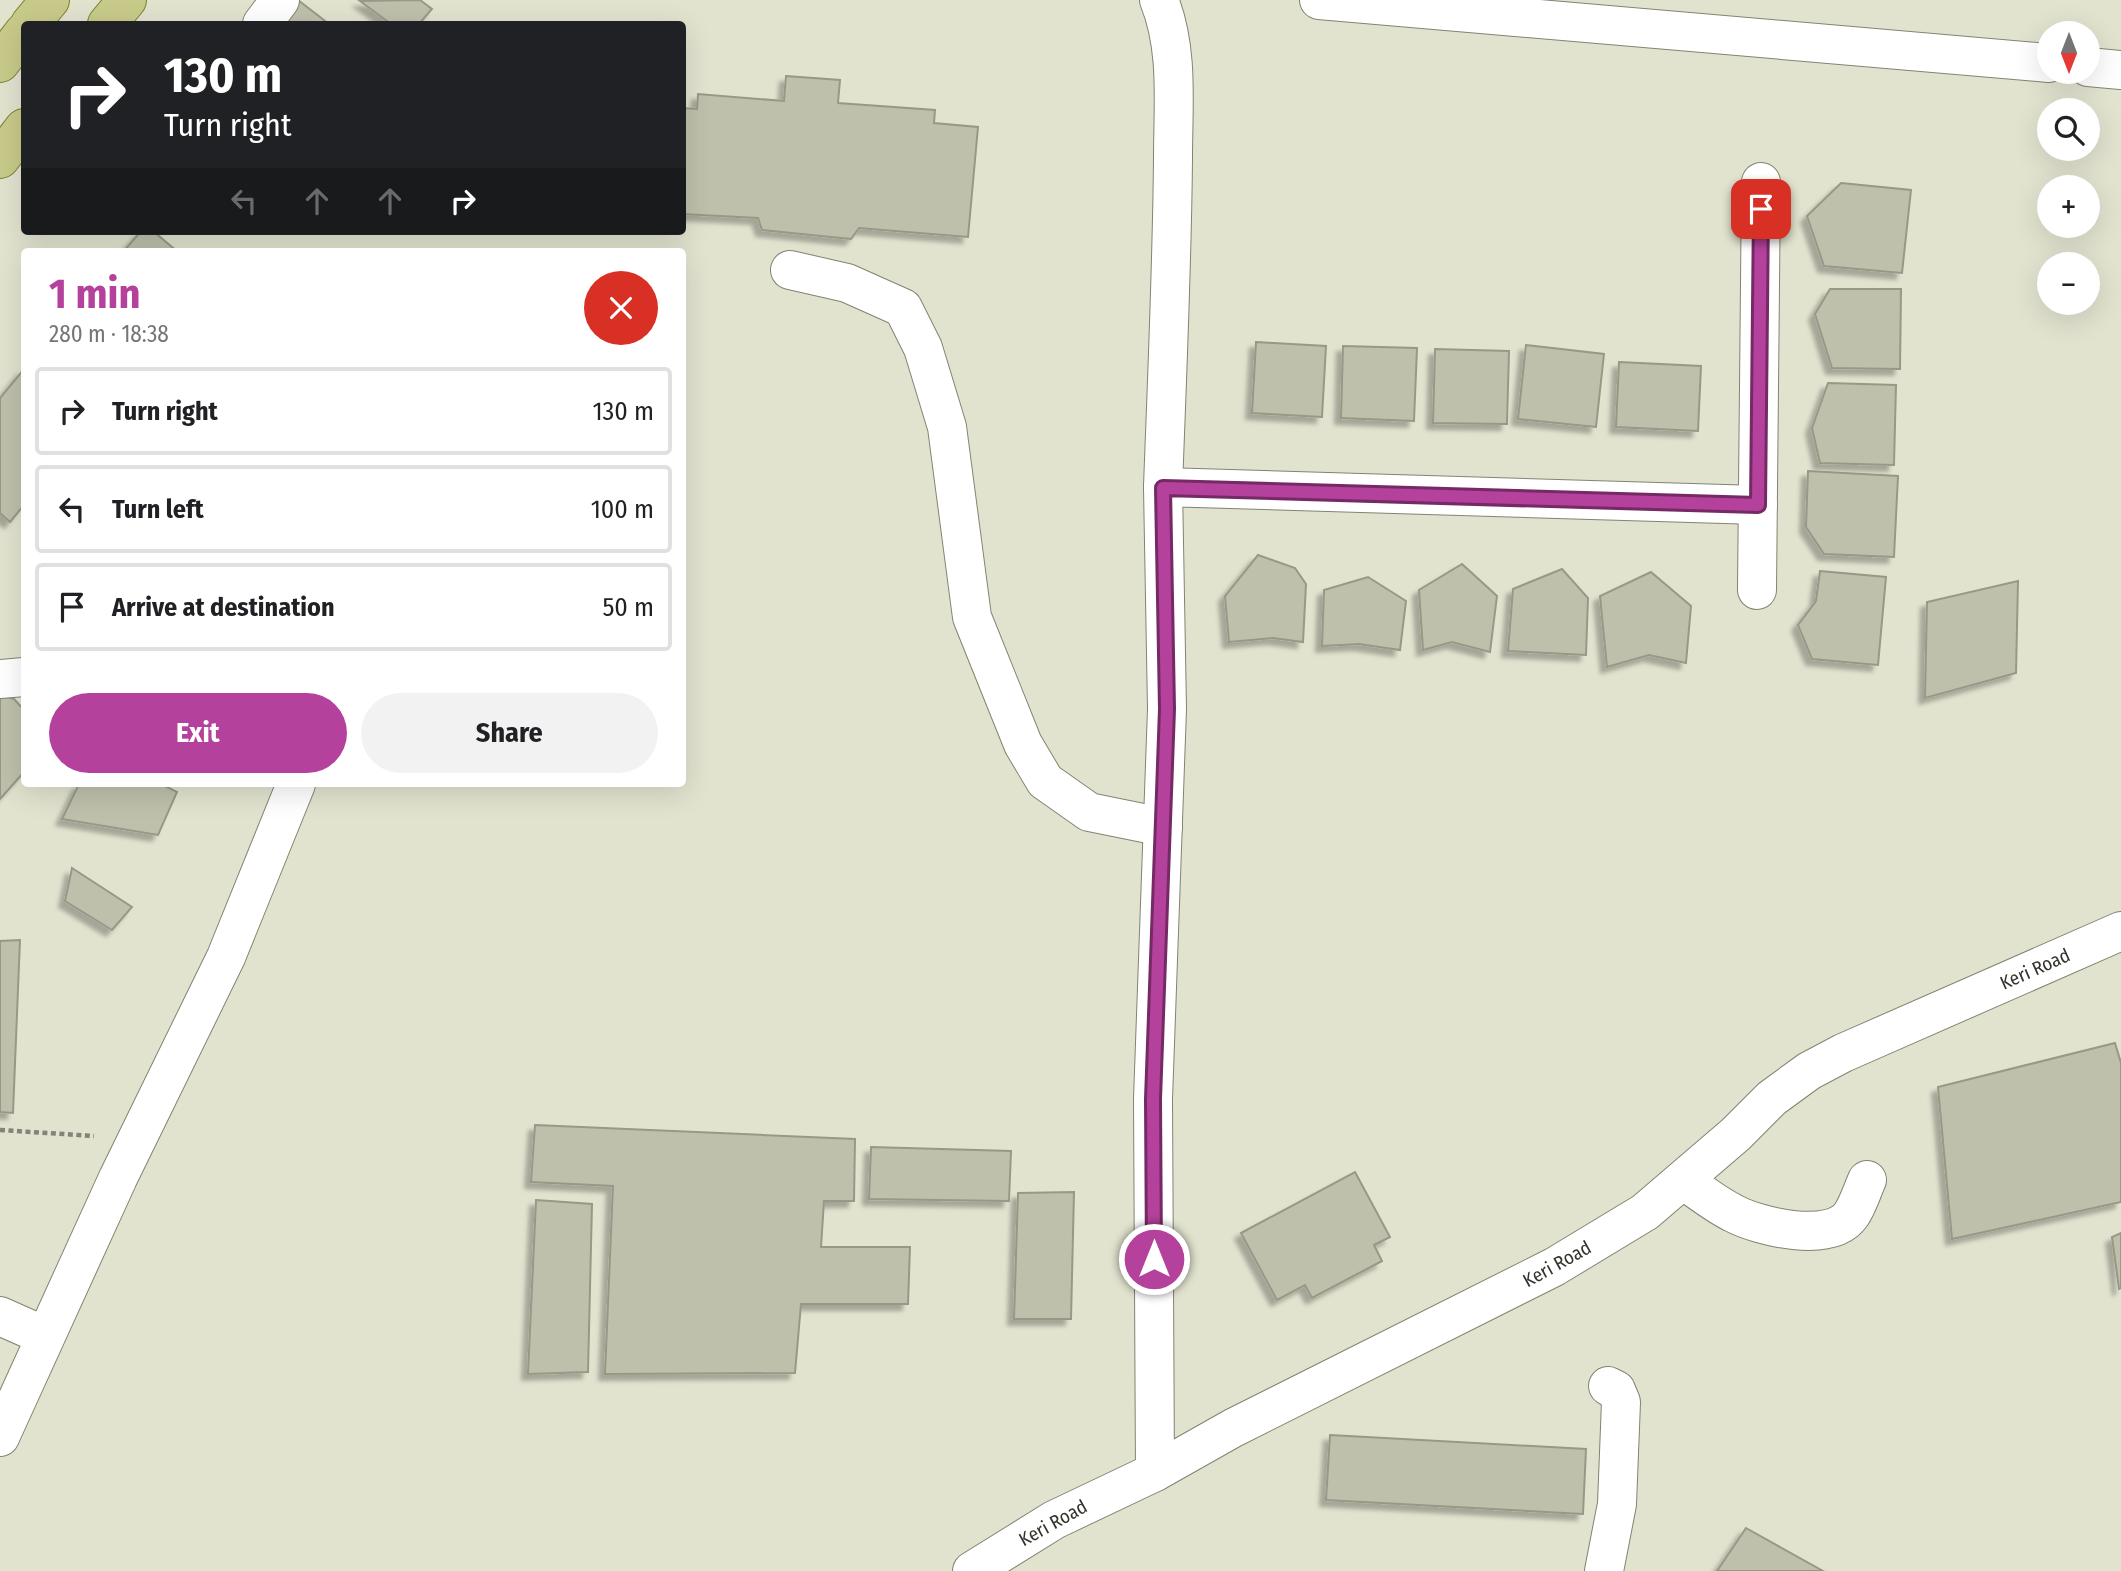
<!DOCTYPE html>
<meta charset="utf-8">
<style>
body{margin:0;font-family:"Fira Sans Condensed",sans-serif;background:#f2f2f2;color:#202124;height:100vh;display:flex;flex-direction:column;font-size:26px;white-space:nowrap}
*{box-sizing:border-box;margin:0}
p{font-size:23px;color:#757577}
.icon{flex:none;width:38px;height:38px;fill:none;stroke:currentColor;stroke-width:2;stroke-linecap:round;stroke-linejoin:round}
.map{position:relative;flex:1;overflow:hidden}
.sheet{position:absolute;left:21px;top:248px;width:665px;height:539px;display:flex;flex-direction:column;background:#fff;border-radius:7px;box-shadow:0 7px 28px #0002}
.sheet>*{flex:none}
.hud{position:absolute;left:21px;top:21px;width:665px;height:214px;border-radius:7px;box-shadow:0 7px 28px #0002;background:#202124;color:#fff;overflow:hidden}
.needle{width:46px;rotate:180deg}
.fabs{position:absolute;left:2037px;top:21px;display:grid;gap:14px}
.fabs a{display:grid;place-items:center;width:63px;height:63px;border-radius:50%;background:#fff;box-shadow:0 7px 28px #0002;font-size:35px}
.pin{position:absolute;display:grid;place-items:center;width:60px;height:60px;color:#fff;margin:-30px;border-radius:14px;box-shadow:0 4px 10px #0006}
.me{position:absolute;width:77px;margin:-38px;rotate:0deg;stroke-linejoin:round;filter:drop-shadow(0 0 5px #0008)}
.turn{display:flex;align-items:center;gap:24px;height:147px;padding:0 28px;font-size:32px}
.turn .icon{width:91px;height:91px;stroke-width:2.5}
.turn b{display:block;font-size:49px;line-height:60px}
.lanes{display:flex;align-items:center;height:66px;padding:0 28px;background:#0003;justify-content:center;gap:35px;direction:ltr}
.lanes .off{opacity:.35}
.round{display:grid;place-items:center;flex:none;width:74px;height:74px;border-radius:37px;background:#f2f2f2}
.headline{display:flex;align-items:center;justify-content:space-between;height:119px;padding:0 28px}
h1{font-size:42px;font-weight:700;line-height:52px;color:#b4419b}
.cta{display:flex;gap:14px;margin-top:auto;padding:14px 28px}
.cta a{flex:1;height:80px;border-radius:42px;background:#b4419b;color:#fff;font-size:28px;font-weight:700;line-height:80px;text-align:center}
.cta a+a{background:#f2f2f2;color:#202124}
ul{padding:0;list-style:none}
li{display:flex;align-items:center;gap:21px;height:88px;margin:0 14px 10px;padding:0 14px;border:4px solid #e0e0e0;border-radius:7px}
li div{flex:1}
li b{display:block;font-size:26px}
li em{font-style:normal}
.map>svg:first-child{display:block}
</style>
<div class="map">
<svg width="2121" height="1571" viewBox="0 0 2121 1571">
<defs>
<filter id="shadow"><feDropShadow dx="-6" dy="6" stdDeviation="2" flood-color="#0004"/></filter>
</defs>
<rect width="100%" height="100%" fill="#e1e3cf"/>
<!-- building -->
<g fill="#bec0ac" stroke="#979986" stroke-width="2" filter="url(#shadow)">
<path d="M298,0l31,24h-57z"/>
<path d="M420,0l12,9 -13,15h-28l-31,-23z"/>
<path d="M786,76l54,4 -2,23 97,7 -1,13 44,4 -10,110 -109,-9 -8,11 -89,-9 -4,-12 -76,-4v-106l15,1 1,-15 86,7z"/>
<path d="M1841,183l70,7 -9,83 -78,-7 -17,-50z"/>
<path d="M141,231h12l25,21h-55z"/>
<path d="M1830,289h71l-1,80 -68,-1 -17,-54z"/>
<path d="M1256,342l70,4 -4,71 -70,-4z"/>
<path d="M1526,345l78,9 -8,73 -78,-8z"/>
<path d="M1343,346l74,2 -3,73 -73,-3z"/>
<path d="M1435,349l74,2 -2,73 -74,-1z"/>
<path d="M1619,362l82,4 -3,65 -82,-4z"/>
<path d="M24,369v136l-14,17 -10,-9v-115z"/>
<path d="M1828,383l68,2 -2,80 -74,-2 -8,-35z"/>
<path d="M1808,471l90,5 -4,81 -70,-3 -18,-27z"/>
<path d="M1258,555l37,13 11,16 -3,58 -30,-4 -44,4 -4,-46z"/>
<path d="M1462,564l35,32 -7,56 -38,-10 -29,8 -4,-60z"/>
<path d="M1562,569l26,29 -2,57 -78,-4 5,-62z"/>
<path d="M1820,571l66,6 -8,88 -66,-6 -14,-34 18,-24z"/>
<path d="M1651,572l40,34 -5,57 -37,-8 -42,12 -7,-71z"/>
<path d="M1368,577l38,24 -6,49 -41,-6 -37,2 2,-56z"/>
<path d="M2018,581l-2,92 -91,25 2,-96z"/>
<path d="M0,695l14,4 10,11v62l-24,27z"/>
<path d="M79,784h87l-1,2 12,6 -19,43 -96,-16z"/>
<path d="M72,868l60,39 -20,23 -47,-29z"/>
<path d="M20,940l-7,173 -13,-1v-171z"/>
<path d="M2115,1043l6,20v139l-169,37 -14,-152z"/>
<path d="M535,1125l320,14 -1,62h-30l-3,46h89l-2,57h-107l-6,69 -190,1 8,-188 -82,-4z"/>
<path d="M871,1147l140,4 -2,50 -140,-2z"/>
<path d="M1355,1172l35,65 -16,8 8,16 -70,37 -7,-13 -28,15 -36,-67z"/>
<path d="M1074,1192l-3,127h-57l4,-126z"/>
<path d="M536,1200l56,4 -4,168 -60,2z"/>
<path d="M2121,1233v55l-2,1 -7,-52z"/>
<path d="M1330,1435l256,14 -3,65 -257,-14z"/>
<path d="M1746,1528l77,43h-106z"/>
</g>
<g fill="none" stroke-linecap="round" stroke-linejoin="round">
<defs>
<g id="minor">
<path d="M1159,0c20,49 14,105 14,158 -1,110 -6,220 -10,329"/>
<path d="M1319,0l730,63"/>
<path d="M262,24l18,-24"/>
<path d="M2088,67l33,3"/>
<path d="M790,270l57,13 56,25 20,40 24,79 25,190 51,127 22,37 44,31 74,15"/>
<path d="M1757,590l4,-408"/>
<path d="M0,679l24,-2"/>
<path d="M1683,1180c16,11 32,24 50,33 26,14 98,31 118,2 7,-10 11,-24 16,-35"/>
<path d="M0,1316l45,20"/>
<path d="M0,1437l118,-259 108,-221 70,-173"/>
<path d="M1155,1472l-2,-373 14,-390 -4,-222 595,18"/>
<path d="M972,1571l82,-51 101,-48 78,-44 321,-161 91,-55 91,-78 36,-36 37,-27 34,-18 278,-122"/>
<path d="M1604,1571l13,-67 4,-102 -5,-12 -8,-4"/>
</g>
<g id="major">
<path d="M30,24l20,-24"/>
<path d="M107,24l20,-24"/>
<path d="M0,63l24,-31"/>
<path d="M0,159l24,-31"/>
</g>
</defs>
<!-- minor casing -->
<use href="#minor" stroke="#828471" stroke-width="40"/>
<!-- major casing -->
<use href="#major" stroke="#7b7f34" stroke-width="40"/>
<!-- path -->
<path stroke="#838377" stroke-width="4.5" stroke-dasharray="5 3.5" stroke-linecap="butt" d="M0,1130l94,6"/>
<!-- minor -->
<use href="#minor" stroke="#fff" stroke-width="38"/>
<!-- major -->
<use href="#major" stroke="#c7ca88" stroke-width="38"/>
</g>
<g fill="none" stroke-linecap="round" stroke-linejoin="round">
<defs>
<path id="route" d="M1154,1259l-1,-160 14,-390 -4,-221 595,17 3,-296"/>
</defs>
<!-- route casing -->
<use href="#route" stroke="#752a65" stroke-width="18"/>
<!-- route -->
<use href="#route" stroke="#b4419b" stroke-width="12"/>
</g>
<g text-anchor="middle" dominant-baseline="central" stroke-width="6" stroke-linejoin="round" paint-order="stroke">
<!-- street labels -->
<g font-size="19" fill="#34342d" stroke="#fff">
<text transform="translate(2035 969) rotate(-24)">Keri Road</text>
<text transform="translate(1557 1264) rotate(-29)">Keri Road</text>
<text transform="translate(1053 1523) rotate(-29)">Keri Road</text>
</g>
</g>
</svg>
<div class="fabs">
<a><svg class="needle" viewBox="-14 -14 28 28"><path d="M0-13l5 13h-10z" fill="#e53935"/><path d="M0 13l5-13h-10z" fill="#757577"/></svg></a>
<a><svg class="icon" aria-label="search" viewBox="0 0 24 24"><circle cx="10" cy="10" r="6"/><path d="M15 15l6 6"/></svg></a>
<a>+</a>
<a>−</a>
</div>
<div class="pin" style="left:1761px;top:209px;background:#d93025"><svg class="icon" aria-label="arrive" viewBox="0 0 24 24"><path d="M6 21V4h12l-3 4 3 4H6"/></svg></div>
<svg class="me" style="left:1154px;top:1259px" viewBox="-20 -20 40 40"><circle r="17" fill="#b4419b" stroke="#fff" stroke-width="3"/><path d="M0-11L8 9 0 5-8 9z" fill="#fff"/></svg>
<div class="hud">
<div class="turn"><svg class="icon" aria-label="right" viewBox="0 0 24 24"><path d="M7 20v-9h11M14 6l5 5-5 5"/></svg><div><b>130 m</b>Turn right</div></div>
<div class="lanes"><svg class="icon off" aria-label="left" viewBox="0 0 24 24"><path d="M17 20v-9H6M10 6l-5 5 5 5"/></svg><svg class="icon off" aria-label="ahead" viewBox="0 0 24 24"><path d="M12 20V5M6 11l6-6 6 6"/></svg><svg class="icon off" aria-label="ahead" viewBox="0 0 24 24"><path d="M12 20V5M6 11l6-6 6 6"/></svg><svg class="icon" aria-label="right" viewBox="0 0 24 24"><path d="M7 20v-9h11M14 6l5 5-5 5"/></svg></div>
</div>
<section class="sheet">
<div class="headline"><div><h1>1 min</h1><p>280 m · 18:38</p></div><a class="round" style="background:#d93025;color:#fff"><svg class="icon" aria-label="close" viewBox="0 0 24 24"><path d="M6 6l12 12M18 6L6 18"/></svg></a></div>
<ul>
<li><svg class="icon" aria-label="right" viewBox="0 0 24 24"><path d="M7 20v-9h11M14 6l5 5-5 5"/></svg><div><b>Turn right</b></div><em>130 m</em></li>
<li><svg class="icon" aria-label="left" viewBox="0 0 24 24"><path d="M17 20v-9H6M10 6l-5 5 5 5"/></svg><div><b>Turn left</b></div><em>100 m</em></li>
<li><svg class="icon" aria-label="arrive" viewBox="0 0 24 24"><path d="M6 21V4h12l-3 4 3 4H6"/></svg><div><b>Arrive at destination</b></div><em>50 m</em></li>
</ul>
<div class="cta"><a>Exit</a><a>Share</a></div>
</section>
</div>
